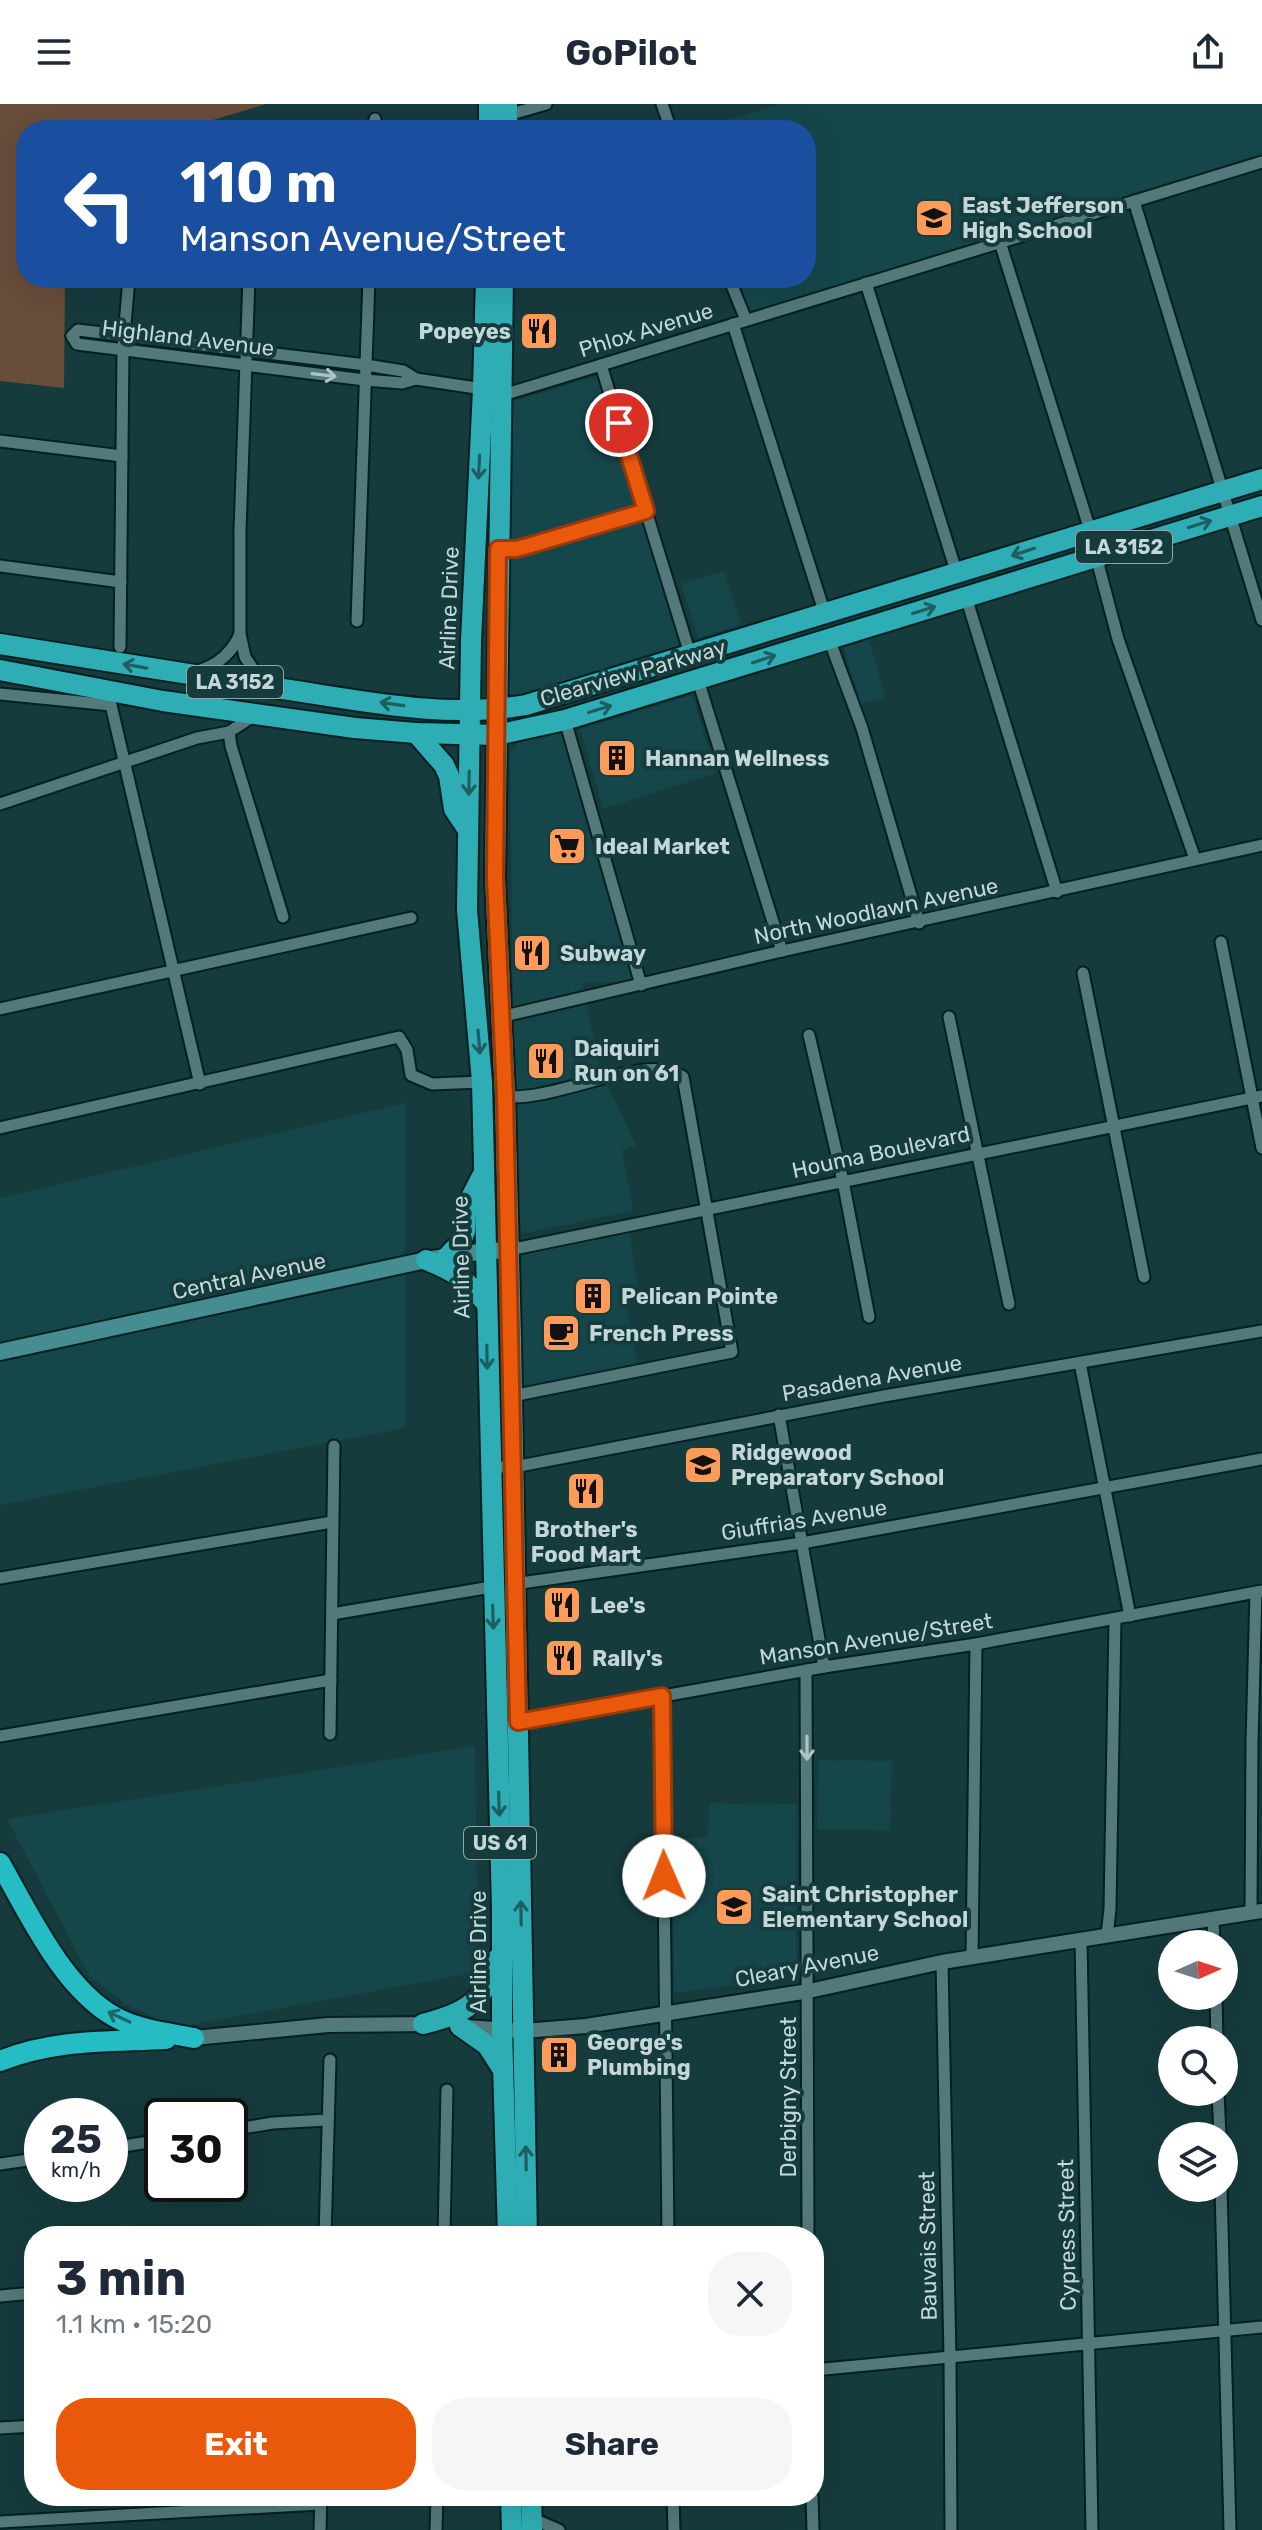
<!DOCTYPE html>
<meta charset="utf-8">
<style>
body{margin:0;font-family:Rubik,sans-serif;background:#f6f6f7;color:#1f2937;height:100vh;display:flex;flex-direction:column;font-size:30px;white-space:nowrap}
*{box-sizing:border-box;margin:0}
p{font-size:26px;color:#747a83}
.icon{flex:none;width:44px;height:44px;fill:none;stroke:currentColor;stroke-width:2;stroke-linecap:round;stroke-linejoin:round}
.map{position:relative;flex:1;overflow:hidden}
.drawer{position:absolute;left:24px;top:2122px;width:800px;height:280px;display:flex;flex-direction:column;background:#fff;border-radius:32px;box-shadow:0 8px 32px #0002}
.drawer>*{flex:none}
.banner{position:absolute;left:16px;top:16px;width:800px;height:168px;border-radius:32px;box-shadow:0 8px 32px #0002;background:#1a4fa0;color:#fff;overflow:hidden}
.needle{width:52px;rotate:87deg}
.fabs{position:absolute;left:1158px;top:1826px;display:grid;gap:16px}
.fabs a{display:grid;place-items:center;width:80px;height:80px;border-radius:50%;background:#fff;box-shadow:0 8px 32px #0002;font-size:40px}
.speed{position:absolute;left:24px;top:1994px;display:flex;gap:16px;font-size:40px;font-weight:700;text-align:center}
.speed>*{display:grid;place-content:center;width:104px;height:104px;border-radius:50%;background:#fff;box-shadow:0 8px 32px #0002;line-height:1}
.speed small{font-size:20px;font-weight:400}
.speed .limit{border:4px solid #111;border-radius:12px;background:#fff;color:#111}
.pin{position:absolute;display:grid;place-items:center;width:68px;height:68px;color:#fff;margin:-34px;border:4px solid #fff;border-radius:50%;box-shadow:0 2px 8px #0007}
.me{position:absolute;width:88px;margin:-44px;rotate:359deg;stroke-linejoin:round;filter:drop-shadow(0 0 6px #0008)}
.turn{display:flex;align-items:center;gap:28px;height:168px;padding:0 32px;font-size:36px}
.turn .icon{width:104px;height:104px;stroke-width:2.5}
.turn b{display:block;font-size:56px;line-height:68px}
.round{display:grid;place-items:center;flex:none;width:84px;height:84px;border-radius:32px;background:#f6f6f7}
.head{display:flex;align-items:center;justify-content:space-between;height:136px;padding:0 32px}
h1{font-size:48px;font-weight:700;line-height:60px}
.action{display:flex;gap:16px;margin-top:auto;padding:16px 32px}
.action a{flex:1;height:92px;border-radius:32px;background:#ea580c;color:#fff;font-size:32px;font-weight:700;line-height:92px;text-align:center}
.action a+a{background:#f6f6f7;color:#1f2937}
header{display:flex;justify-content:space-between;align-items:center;height:104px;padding:0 32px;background:#fff;font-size:36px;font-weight:700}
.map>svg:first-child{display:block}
</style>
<header><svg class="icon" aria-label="menu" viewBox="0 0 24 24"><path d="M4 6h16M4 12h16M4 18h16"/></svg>GoPilot<svg class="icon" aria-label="share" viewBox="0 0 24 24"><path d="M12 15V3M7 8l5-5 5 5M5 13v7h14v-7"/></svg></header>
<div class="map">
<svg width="1262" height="2426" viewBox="0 0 1262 2426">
<rect width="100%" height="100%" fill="#163b3d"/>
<!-- built -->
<g fill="#15474a">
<path d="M780,0h482v53l-523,158 -11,-37h78v-148h-112z"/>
<path d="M597,272l41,132 -119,36 -8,-2 -3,-10 4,-128 2,-3z"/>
<path d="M641,414l40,128 -164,52 -9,-6 -1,-130 14,-8z"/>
<path d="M724,467l17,54 -43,13 -17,-54z"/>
<path d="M869,536l16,57 -24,7 -17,-56z"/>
<path d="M692,591l24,78 -113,36 -23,-80z"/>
<path d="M562,627l73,244 -4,6 -49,2 18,86 36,76 -14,5 11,61 -107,22 -6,-2 -7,-209 -3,-267 8,-12z"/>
<path d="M405,999v325l-405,77v-307z"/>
<path d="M629,1125l10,67 -14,4 13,66 -110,20 -6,-2 -4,-130z"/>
<path d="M475,1642l3,226 -289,53 -25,-4 -37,-16 -38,-30 -82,-156z"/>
<path d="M818,1656l74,1 -2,69 -73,-1z"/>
<path d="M709,1699l88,1 -1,173 -122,16 -2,-155 36,-1z"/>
</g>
<!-- green -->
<path fill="#694d3b" d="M0,0h266l-86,26h-154v148h39l-1,110 -64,-7z"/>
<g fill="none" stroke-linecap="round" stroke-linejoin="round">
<defs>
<g id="minor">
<path d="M662,0l9,26"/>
<path d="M505,12l41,-12"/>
<path d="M374,26l1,-11"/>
<path d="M1134,97l128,419"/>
<path d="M1000,138l90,288"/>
<path d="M249,174l-9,252v104l5,23 8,12 19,16"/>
<path d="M729,174l17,42"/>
<path d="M866,179l91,291"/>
<path d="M733,220l91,287"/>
<path d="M601,261l89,289"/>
<path d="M416,275l-14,4 -37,-3 -288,-36 -5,-8 6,-6 288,35 37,6 13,8 67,10 17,7 762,-234"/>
<path d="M0,337l122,15"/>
<path d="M498,445h18l15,-4 115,-34"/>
<path d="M1096,452l22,83 77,220"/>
<path d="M0,462l121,16"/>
<path d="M966,493l91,295"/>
<path d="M357,517l12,-343"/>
<path d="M829,535l33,89 57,195"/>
<path d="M120,543l3,-298 6,-71"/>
<path d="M198,567c20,-6 34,-18 42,-37"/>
<path d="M698,576l84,271"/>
<path d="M0,590l111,11 89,379"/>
<path d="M255,611l-26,17 2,14 52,171"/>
<path d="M565,616l76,265"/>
<path d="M0,700l197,-66 32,-6"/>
<path d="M1221,838l41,206"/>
<path d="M1083,869l61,304"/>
<path d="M0,905l411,-91"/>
<path d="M500,913l282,-66 480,-106"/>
<path d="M949,913l60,287"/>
<path d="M809,931l34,146 26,136"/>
<path d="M505,992c46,8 144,-46 178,-19l49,275 -220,44"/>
<path d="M0,1024l399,-91 8,13 4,25 21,9 50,-2"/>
<path d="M509,1146l753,-154"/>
<path d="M1080,1259l50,253"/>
<path d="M779,1311l45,252"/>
<path d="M490,1363h24l370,-71 378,-65"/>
<path d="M0,1474l332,-56"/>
<path d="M514,1480l288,-41 460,-84"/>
<path d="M332,1510l165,-28"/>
<path d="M806,1566l2,566"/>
<path d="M662,1592l6,540"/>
<path d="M513,1619l311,-56 152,-23 286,-53"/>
<path d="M330,1630l4,-288"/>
<path d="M0,1632l331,-56"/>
<path d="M1251,1809l1,-171 4,-150"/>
<path d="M1213,1814l1,26"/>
<path d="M1107,1831l3,-26 5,-290"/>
<path d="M1081,1836l11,590"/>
<path d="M972,1853l4,-313"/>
<path d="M942,1858l8,395 1,173"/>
<path d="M1216,1892l1,44"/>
<path d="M1218,1988l2,44"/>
<path d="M230,2026l43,-7 54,-3"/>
<path d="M110,2044l52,-8"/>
<path d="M0,2060l42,-6"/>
<path d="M1221,2084l9,342"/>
<path d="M325,2132l5,-176"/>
<path d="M444,2132l3,-146"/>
<path d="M0,2192l34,-3"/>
<path d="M814,2266l448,-43"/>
<path d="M0,2324l34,-2"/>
<path d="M673,2392l1,34"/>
<path d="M812,2392l1,34"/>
<path d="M531,2414l28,12"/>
<path d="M0,2418l320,-18"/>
<path d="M320,2426l1,-34"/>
<path d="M436,2426l1,-34"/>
</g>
<g id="tertiary">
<path d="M465,1923l58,4 63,-5 223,-35 133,-29 320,-51"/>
<path d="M194,1934l134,-13 104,-1"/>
</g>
<path id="secondary" d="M0,1248l426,-92 59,-9 24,-1"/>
<g id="trunk">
<path d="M489,26v-26"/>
<path d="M507,26v-26"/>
<path d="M486,174l-3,111 -12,252 -4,269 15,172 20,828v120l6,206"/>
<path d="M503,174l-8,600 10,218 6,246 16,894"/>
<path d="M0,540c94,15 189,30 283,45 80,12 163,30 243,16l736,-226"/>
<path d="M0,566l163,31 192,27 61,5 81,2 68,-15 697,-214"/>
<path d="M416,629l28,32 5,11 5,33 14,21"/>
<path d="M447,1153l14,-15 4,-11 1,-24 16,-31"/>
<path d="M426,1156c29,11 40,20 60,43"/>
<path d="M423,1920c43,-11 61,-21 74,-65"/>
<path d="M460,1922l27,19 14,22"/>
<path d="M511,2392l1,34"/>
<path d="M531,2392l1,34"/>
</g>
<g id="motorway">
<path d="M0,1759c29,51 63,125 115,154 23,13 54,16 79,21"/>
<path d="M0,1957c55,-22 107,-19 166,-22"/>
</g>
</defs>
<!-- minor casing -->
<use href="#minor" stroke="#042022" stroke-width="15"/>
<!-- tertiary casing -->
<use href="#tertiary" stroke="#042022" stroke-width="18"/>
<!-- secondary casing -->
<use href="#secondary" stroke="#042022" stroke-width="20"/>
<!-- trunk casing -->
<use href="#trunk" stroke="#042022" stroke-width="24"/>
<!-- motorway casing -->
<use href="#motorway" stroke="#042022" stroke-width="24"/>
<!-- minor -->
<use href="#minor" stroke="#54797b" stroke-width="11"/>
<!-- tertiary -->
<use href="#tertiary" stroke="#54797b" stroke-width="14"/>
<!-- secondary -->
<use href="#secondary" stroke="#468d91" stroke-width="16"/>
<!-- trunk -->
<use href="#trunk" stroke="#2eaeb4" stroke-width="20"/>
<!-- motorway -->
<use href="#motorway" stroke="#25bcc3" stroke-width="20"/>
</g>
<!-- one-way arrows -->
<defs><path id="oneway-shaft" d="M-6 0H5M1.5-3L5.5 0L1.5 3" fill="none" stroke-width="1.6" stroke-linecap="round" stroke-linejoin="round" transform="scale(2)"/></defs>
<g stroke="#adc4c5">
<use href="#oneway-shaft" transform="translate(324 271) rotate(7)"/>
<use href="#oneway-shaft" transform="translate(807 1644) rotate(90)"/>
</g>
<g stroke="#1d5e61">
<use href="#oneway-shaft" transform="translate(479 363) rotate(93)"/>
<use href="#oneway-shaft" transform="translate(1200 420) rotate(-17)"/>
<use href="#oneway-shaft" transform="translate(1023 448) rotate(162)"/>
<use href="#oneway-shaft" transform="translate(924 506) rotate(-17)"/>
<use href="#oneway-shaft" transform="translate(764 555) rotate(-18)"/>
<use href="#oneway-shaft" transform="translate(135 562) rotate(-170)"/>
<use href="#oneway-shaft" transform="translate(392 600) rotate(-172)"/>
<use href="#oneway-shaft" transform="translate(600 605) rotate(-17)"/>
<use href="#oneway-shaft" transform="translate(469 679) rotate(91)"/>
<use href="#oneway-shaft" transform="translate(479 938) rotate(85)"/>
<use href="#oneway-shaft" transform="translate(487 1253) rotate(89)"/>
<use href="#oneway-shaft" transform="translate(493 1513) rotate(88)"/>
<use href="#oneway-shaft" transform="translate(499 1700) rotate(88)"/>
<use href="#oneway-shaft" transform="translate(521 1809) rotate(-91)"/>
<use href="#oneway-shaft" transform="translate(526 2054) rotate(-91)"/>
</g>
<use stroke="#1b686c" href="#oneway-shaft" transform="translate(119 1913) rotate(-155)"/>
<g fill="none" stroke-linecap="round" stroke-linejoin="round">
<defs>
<path id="route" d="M619,319l27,88 -115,34 -15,4h-18l-3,329 10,218 13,626 144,-26 2,180"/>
</defs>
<!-- route casing -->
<use href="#route" stroke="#983908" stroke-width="20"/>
<!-- route -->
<use href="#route" stroke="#ea580c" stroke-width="14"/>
</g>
<!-- icons -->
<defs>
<symbol id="school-square" viewBox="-11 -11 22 22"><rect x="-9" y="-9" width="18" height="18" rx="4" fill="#fe9b58" stroke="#163b3d"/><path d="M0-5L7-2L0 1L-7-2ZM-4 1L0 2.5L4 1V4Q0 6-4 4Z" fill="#111"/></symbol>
<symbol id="restaurant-square" viewBox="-11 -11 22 22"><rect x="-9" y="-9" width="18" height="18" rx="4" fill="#fe9b58" stroke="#163b3d"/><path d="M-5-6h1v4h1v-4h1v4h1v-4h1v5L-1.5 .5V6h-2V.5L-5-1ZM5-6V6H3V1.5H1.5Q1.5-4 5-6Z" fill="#111"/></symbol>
<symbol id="building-square" viewBox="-11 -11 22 22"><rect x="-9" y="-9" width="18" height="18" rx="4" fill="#fe9b58" stroke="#163b3d"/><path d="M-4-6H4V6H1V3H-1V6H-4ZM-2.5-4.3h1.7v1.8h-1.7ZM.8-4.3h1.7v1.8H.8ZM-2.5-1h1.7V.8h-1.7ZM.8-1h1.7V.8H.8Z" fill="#111"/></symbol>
<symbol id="supermarket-square" viewBox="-11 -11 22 22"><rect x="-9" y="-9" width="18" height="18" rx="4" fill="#fe9b58" stroke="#163b3d"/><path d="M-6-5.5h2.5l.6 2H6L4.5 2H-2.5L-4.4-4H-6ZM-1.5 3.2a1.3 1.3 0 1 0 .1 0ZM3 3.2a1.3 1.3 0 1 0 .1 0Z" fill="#111"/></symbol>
<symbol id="cafe-square" viewBox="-11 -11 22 22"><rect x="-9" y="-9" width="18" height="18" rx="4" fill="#fe9b58" stroke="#163b3d"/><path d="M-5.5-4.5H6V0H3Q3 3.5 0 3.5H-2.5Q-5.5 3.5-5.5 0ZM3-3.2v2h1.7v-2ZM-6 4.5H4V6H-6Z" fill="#111"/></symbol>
</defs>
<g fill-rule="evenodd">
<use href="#school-square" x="912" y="92" width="44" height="44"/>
<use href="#restaurant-square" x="517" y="205" width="44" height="44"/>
<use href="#building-square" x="595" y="632" width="44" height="44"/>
<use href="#supermarket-square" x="545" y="720" width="44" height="44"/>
<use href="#restaurant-square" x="510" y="827" width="44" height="44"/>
<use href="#restaurant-square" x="524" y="935" width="44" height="44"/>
<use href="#building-square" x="571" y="1170" width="44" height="44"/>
<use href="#cafe-square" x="539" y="1207" width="44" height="44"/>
<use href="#school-square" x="681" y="1339" width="44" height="44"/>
<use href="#restaurant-square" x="564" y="1365" width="44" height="44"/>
<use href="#restaurant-square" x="540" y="1479" width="44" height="44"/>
<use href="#restaurant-square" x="542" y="1532" width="44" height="44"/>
<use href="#school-square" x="712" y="1781" width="44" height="44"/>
<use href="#building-square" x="537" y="1929" width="44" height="44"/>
</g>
<g text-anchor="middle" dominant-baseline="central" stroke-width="8" stroke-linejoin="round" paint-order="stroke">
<!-- shield labels -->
<g fill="#163b3d" stroke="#8fa8aa" stroke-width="2">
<rect x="1076" y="427" width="96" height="32" rx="6"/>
<rect x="187" y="562" width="96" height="32" rx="6"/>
<rect x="464" y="1723" width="72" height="32" rx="6"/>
</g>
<g font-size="20" font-weight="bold" fill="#c3d7d8">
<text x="1124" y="443">LA 3152</text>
<text x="235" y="578">LA 3152</text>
<text x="500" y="1739">US 61</text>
</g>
<!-- poi labels -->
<g font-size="22" font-weight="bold" fill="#c3d7d8" stroke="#163b3d" text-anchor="start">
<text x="962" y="101">East Jefferson<tspan x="962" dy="25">High School</tspan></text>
<text x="511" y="227" text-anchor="end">Popeyes</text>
<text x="645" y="654">Hannan Wellness</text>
<text x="595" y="742">Ideal Market</text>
<text x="560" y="849">Subway</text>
<text x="574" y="944">Daiquiri<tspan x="574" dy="25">Run on 61</tspan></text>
<text x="621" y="1192">Pelican Pointe</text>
<text x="589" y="1229">French Press</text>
<text x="731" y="1348">Ridgewood<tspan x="731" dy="25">Preparatory School</tspan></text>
<text x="586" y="1425" text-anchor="middle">Brother's<tspan x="586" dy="25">Food Mart</tspan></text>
<text x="590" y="1501">Lee's</text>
<text x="592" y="1554">Rally's</text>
<text x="762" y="1790">Saint Christopher<tspan x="762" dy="25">Elementary School</tspan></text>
<text x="587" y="1938">George's<tspan x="587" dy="25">Plumbing</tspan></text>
</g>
<!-- street labels -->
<g font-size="22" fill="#c3d7d8" stroke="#163b3d">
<text transform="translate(646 226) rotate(-17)">Phlox Avenue</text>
<text transform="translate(188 234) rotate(7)">Highland Avenue</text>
<text transform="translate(449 504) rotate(-88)">Airline Drive</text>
<text transform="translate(633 569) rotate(-16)">Clearview Parkway</text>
<text transform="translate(876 807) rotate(-12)">North Woodlawn Avenue</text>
<text transform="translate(881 1048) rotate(-12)">Houma Boulevard</text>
<text transform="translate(461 1153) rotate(-91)">Airline Drive</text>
<text transform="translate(249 1172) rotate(-12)">Central Avenue</text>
<text transform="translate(872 1274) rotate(-10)">Pasadena Avenue</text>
<text transform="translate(804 1416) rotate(-9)">Giuffrias Avenue</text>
<text transform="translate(876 1535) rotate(-9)">Manson Avenue/Street</text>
<text transform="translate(478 1848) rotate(-90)">Airline Drive</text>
<text transform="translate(807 1862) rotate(-11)">Cleary Avenue</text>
<text transform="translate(788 1993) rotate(-90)">Derbigny Street</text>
<text transform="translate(1067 2131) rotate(-91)">Cypress Street</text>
<text transform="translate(928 2142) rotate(-91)">Bauvais Street</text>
</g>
</g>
</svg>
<div class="fabs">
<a><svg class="needle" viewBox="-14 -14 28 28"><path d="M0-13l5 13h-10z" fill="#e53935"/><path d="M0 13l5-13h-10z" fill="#747a83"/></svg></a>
<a><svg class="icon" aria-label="search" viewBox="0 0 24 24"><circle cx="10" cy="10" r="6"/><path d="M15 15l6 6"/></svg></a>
<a><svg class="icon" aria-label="layers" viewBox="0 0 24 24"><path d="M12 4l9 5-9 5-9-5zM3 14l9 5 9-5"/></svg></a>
</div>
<div class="speed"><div>25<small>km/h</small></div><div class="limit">30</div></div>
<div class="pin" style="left:619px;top:319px;background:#d93025"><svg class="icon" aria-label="arrive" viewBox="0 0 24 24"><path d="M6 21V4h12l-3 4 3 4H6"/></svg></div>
<svg class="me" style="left:664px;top:1772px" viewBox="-20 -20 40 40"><circle r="19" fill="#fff"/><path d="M0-13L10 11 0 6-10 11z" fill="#ea580c"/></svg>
<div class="banner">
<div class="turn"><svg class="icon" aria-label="left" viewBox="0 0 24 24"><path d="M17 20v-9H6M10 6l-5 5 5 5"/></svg><div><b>110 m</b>Manson Avenue/Street</div></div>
</div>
<section class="drawer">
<div class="head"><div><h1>3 min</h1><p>1.1 km · 15:20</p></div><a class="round"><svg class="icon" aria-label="close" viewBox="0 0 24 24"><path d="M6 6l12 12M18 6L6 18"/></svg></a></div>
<div class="action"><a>Exit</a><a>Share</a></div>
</section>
</div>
